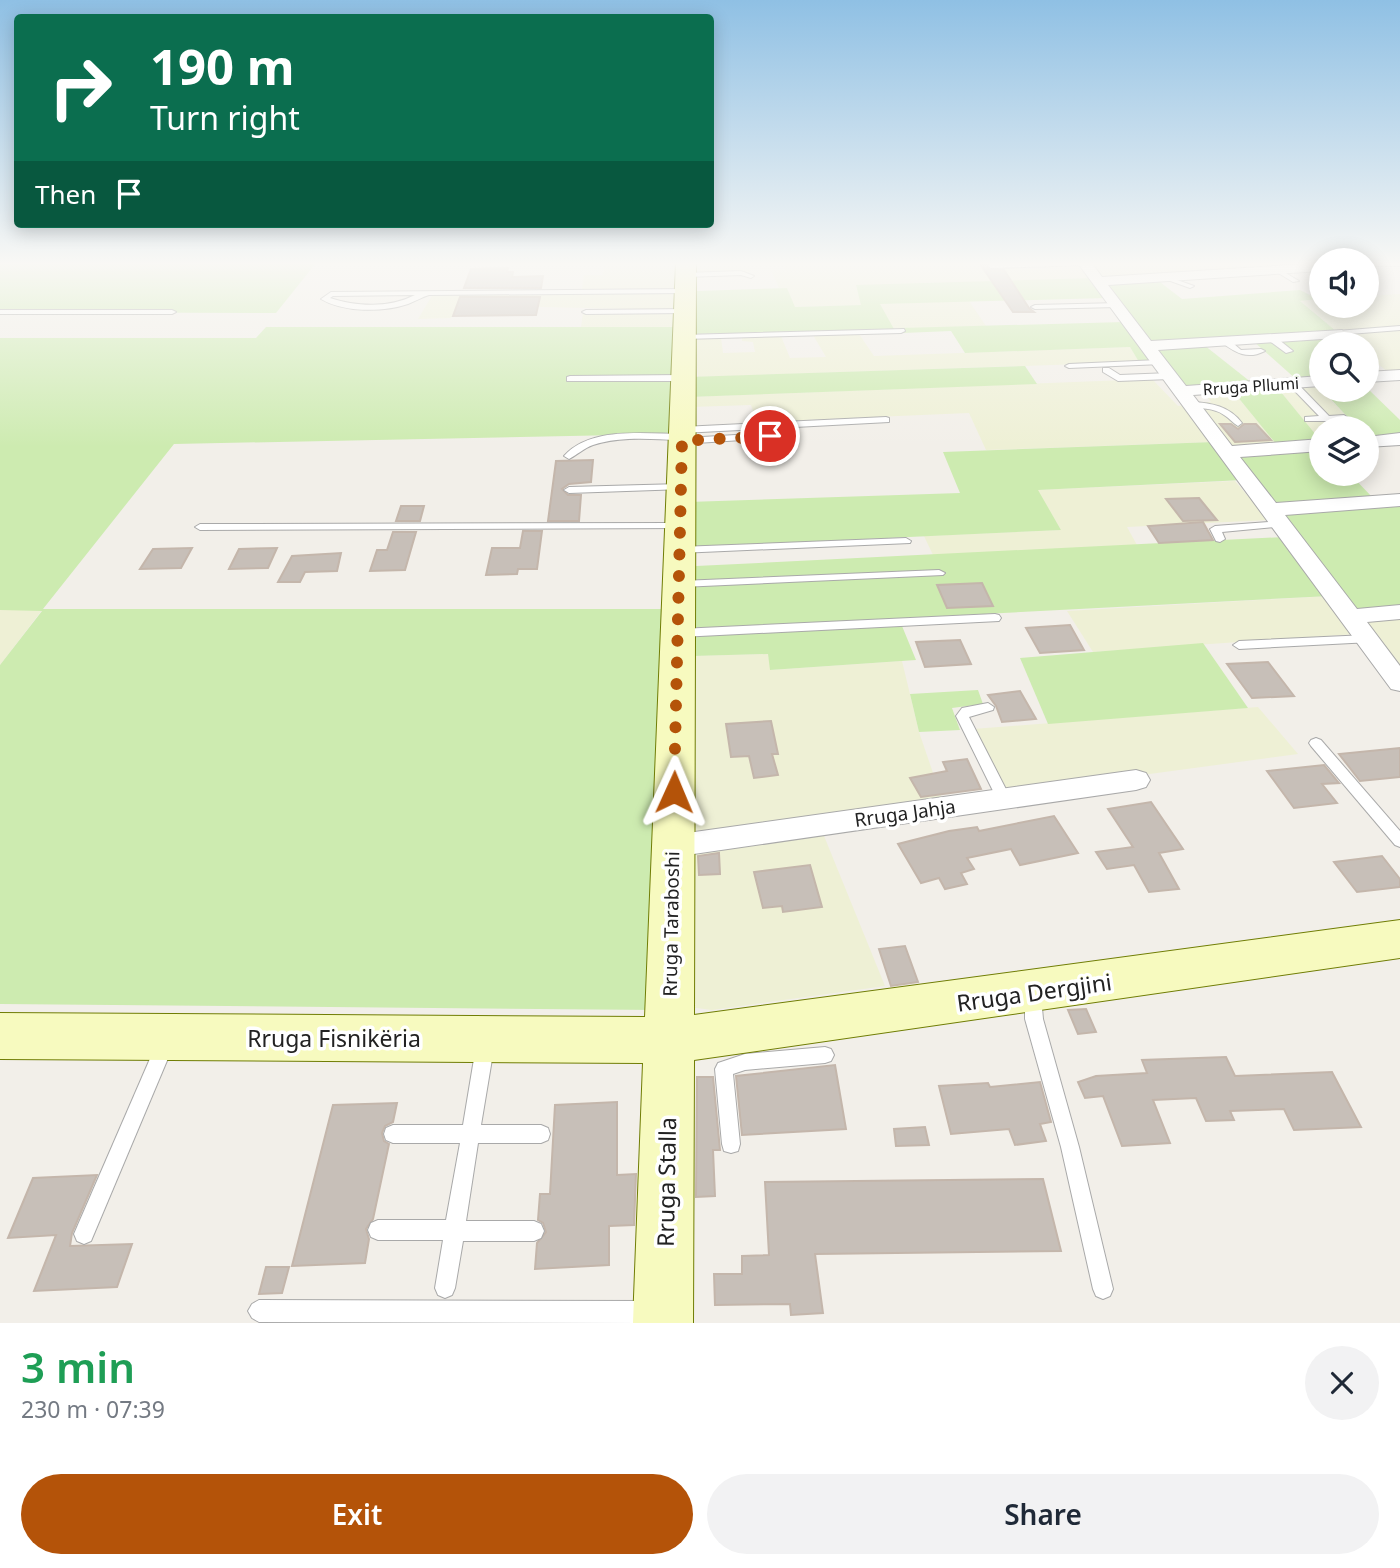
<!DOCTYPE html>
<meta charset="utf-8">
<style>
body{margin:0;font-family:"Noto Sans",sans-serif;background:#f2f2f3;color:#1f2937;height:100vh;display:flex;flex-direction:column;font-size:26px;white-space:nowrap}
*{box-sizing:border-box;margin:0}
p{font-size:23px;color:#747a83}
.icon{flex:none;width:38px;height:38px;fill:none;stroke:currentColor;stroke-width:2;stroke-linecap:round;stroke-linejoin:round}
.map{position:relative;height:1323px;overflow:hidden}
.details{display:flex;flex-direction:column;background:#fff;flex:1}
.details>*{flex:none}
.top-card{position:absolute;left:14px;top:14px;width:700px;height:214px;border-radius:7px;box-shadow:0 4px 18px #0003;background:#0b6e4f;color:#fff;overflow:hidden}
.fabs{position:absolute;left:1309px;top:248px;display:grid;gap:14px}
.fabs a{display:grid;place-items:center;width:70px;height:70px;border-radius:50%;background:#fff;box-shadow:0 4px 18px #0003;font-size:35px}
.pin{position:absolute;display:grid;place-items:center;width:60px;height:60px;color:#fff;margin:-30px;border:4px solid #fff;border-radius:50%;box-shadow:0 2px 7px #0007}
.me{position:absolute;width:77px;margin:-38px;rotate:1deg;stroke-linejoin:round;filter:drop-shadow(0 0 5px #0008)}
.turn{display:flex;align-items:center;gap:24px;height:147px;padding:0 21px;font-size:32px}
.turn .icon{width:91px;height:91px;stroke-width:2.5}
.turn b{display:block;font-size:49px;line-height:60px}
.then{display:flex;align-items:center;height:66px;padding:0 21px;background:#0003;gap:14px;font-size:26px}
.round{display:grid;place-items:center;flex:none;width:74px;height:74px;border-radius:37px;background:#f2f2f3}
.head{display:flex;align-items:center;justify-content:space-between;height:119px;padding:0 21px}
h1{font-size:42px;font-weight:600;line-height:52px;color:#1e9e55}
.button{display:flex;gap:14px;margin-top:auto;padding:14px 21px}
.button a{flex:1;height:80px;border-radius:42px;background:#b45309;color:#fff;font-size:28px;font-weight:600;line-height:80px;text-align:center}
.button a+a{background:#f2f2f3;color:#1f2937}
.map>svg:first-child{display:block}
</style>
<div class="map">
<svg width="1400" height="1323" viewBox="0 0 1400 1323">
<rect width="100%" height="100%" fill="#f2efe9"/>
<!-- farmland -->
<g fill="#eef0d5">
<path d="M605,262h72l-1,27h-94l2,-14h19z"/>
<path d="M696,262h52l2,9 -54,2z"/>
<path d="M784,262h295l14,16 -237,8 6,19 -68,2 -7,-19h-8l-8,-18h14z"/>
<path d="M1091,262h230v3l-215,14 -4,-1z"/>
<path d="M433,294h243l-1,16 -216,-5 -8,13 -33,1z"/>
<path d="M1400,294v78l-11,1 -22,-18v-10h-14l-53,-44 21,-2v7h46v-10z"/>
<path d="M969,301l17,25 -92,3 -15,-25z"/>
<path d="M583,313h92v14h-94z"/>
<path d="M859,334l15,22 256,-9 9,15 -441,15 -3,-39h26l2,15 32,-1 -2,-10 -11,-1v-4l39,-1 9,22 36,-1 -13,-22z"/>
<path d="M1152,379l26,27 8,-1 28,37 -228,8 -17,-37 -212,9 -6,-17 -61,2 -1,-10z"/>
<path d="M1316,383l5,7 38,39h-38v12l-45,-55z"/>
<path d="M1232,390l45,55 -48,1 -30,-44h12l-8,-10z"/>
<path d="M1235,481l33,39 -141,7 10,18 -204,10 -9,-19 137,-6 -24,-40z"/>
<path d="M1330,596l26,38 -263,18 -26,-41z"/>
<path d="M0,610h42l-42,55z"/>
<path d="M1400,617v58l-35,-55z"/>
<path d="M768,654l3,16 131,-9 17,71 24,70 -228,33 -23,-4 1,-175z"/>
<path d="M1258,707l40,47 -289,39 -36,-64z"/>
<path d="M822,831l63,155 -173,24 -23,-3 6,-160z"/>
</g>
<!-- grass -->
<g fill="#cdebb0">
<path d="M0,263h316l-40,50 -276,-1z"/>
<path d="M1093,278l14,20 -227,6 14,25 -199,5 2,-43 90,-3 8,19 66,-2 -5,-20z"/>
<path d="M1156,279l26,20 118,-9 18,9 -18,2 36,30 -179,12 -10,-4 -41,-56z"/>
<path d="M1124,322l30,39 -15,1 -9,-15 -165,6 -14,-22 -48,2 -3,-5z"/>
<path d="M266,327h409l-7,107 -494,10 -131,165h619l-4,401 -658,-6v-339l42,-54 -42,-1v-272h256z"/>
<path d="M1340,335l13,10h-32v33l-24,2 -44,-39z"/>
<path d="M1204,345l48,38 -60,5 -8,-2 -28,-36z"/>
<path d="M1025,366l12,18 -348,13 -1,-20z"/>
<path d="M1276,386l45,55v1l-44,3 -45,-55z"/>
<path d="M1367,388l33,32v15l-32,3 -1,-9h-8l-37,-39z"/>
<path d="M1214,442l29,38 -205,10 23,40 -370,17 -3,-45 272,-9 -17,-41z"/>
<path d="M1321,447v27h29l23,24 -97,7 -39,-52z"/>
<path d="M1400,503v106l-46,4 -73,-100z"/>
<path d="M1284,537l46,59 -637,33 3,-63z"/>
<path d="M902,626l14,34 -146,10 -2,-16 -75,2 -2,-20z"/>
<path d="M1203,643l45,65 -200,16 -28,-66z"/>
<path d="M978,690l5,14 -31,4 8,22 -41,2 -9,-38z"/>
</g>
<!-- building -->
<g fill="#c7bfb8" stroke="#c4b6ab" stroke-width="2">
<path d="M989,262l-2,6 17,2 25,38 5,4h-21l-33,-48z"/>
<path d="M508,268l-1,4h6l-1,5 31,-1 -2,12h-77l7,-19z"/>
<path d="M460,297h80l-4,18 -83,1z"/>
<path d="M1220,424h11l7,5 6,-5h12l15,16 -36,2z"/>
<path d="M776,439l5,18 -30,1 -3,-16z"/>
<path d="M593,460l-2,22 -22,2 -7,5 6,6h13l-2,26h-31l8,-60z"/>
<path d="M1199,498l18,22 -34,1 -17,-22z"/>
<path d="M401,506h23l-4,15h-24z"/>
<path d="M1203,522l10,18 -54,3 -11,-17z"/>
<path d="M523,531h19l-5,38h-19l-1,5 -31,1 6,-27h28z"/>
<path d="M393,532h23l-11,38 -35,1 7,-21h10z"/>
<path d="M192,548l-11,20 -41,1 13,-20z"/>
<path d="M277,548l-9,20 -39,1 10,-20z"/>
<path d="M341,553l-4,18 -32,1 -5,10h-22l14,-26z"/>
<path d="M982,583l11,23 -46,2 -10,-23z"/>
<path d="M1070,625l14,25 -44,3 -14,-25z"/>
<path d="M960,640l11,24 -46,3 -9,-25z"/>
<path d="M1268,662l26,34 -42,2 -25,-34z"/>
<path d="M1020,691l16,28 -34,3 -6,-16 -8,-11z"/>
<path d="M771,721l7,33h-6l6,21 -24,3 -5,-22 -18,1 -5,-33z"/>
<path d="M1400,748v29l-40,4 -21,-27z"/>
<path d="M967,759l14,30 -60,8 -11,-19 37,-7 -4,-9z"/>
<path d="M1324,765l15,18 -17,1 15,19 -43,5 -27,-37z"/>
<path d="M1151,802l32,47 -24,4 20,36 -30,3 -15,-27 -27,4 -11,-17 37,-5 -25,-38z"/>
<path d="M1054,816l24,37 -58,12 -9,-16 -44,9 7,11 -13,4 6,11 -22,5 -6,-11 -18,5 -23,-39 51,-13 28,-4 2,4z"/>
<path d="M719,853l1,21 -21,1 -1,-19z"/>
<path d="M1382,856l18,23v8l-43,5 -23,-30z"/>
<path d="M810,865l12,42 -39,5 -1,-6 -19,2 -9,-36z"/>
<path d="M905,946l13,36 -27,4 -12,-37z"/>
<path d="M1086,1009l10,23 -18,2 -10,-24z"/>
<path d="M1226,1057l9,19 97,-4 29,55 -67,3 -10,-21 -54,2 4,9 -28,1 -10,-23 -43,2 17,43 -48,3 -19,-50 -18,2 -7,-16 18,-6 51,-3 -5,-13z"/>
<path d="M835,1065l11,64 -104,6 -6,-59z"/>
<path d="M697,1077h16l7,73h-7l2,46 -19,1z"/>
<path d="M1040,1082l11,40 -11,2 6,17 -31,4 -6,-16 -58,5 -12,-48 49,-3 2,4z"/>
<path d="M617,1102v73l19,-1 -2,51 -25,1v39l-74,4 2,-26 9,-11 -3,-9 -5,-3 2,-26h10l5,-89z"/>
<path d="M397,1103l-4,19 -8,4 -3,7 2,8 5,3 -16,75 -7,10 3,10 -4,24 -73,3 41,-161z"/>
<path d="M925,1127l4,18 -33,1 -2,-17z"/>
<path d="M97,1175l-25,58 -2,13 62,-2 -15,43 -83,4 22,-56 -48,3 25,-60z"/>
<path d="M1043,1179l18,72 -246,3 8,59 -32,2 -1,-11 -75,1 -1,-31h28v-18l27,-1 -4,-73z"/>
<path d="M266,1267h23l-7,26 -23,1z"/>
</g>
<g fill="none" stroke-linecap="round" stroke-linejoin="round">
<defs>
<g id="lane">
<path d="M1088,262l-3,3 -94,3 -3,-2 3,-2z"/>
<rect x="1367" y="262" width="33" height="4"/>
<path d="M1277,268l2,1 20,12 -6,1 -18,-11v-2z"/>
<path d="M741,271l13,5 -3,2 -10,-3 -55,2 -3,-2 3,-2z"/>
<path d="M1162,276h4l28,10 -4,2 -28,-10z"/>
<path d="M685,289l4,2 -1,2 -259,2c-7,2 -13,6 -21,9 -24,8 -64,9 -87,-5l10,-7zM415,295c-25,13 -58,12 -85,3l3,-2z"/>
<path d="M1120,303v4h-3l-82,2 -4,-2 4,-2z"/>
<path d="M688,309v4h-3l-99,1 -4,-2 4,-2z"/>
<path d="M0,310h172l4,2 -4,2h-172z"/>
<path d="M1400,326v4l-63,5 -4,-2 4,-2z"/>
<path d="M904,329l1,2 -4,2 -217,6 -4,-2 4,-2z"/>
<path d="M1267,335h6l20,16 -7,2 -19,-14z"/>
<path d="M1221,338h6l14,12 20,-1 4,2c-18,9 -29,2 -44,-9z"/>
<path d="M1159,360l4,2 -1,2 -93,4 -4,-2 4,-2z"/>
<path d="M1103,368h6l11,7 50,-2 4,3 -4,3 -52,2 -15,-9z"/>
<path d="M570,376l113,-1 4,3 -4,3h-116v-4z"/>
<path d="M1289,381h6l34,35 15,-1 4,3 -4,3h-39v-4l14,-1 -30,-31z"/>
<path d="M1191,402c21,1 38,4 51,21l-4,3c-5,-3 -9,-8 -14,-11 -11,-8 -24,-6 -36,-8l-1,-2z"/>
<path d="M886,417l3,1v4l-207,11 -5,-3 5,-3z"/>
<path d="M770,433l3,1v4l-91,6 -3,-1 -1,-3c-27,-1 -58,-4 -85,5 -9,3 -16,10 -24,14l-5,-3c27,-30 81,-22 118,-22l3,1 1,3z"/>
<path d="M681,484l3,1v4l-115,4 -5,-3 5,-3z"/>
<path d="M1281,521l5,3 -1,2 -63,6 3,7 -5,3 -4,-1 -6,-12 5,-3z"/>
<path d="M679,523l5,3 -1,2 -483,2 -5,-3 5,-3z"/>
<path d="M906,538l5,3 -1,2 -231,10 -5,-3 5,-3z"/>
<path d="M939,570l6,3 -2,2 -262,12 -6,-3 6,-3z"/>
<path d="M995,614l4,1 2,3 -2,3 -319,16 -6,-4 6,-4z"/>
<path d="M1367,635l4,1 2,3 -2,3 -132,7 -6,-4 6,-4z"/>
<path d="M988,703l6,4 -1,3 -24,7 42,82 -2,4 -5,1 -5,-1 -2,-4 -41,-83 6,-8z"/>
<path d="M1316,738l5,2 79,91v16l-5,-2 -84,-99 -2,-3 2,-3z"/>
<path d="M1033,990l6,2 2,5 2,22 36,128 34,142 -3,7 -7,3 -7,-3 -3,-7 -32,-142 -36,-128v-22l2,-5z"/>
<path d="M165,1036l6,2 3,6 -83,197 -7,3 -7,-3 -3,-7 85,-196z"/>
<path d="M485,1039l6,2 3,6 -13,78h60l7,3 2,6 -2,6 -7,3h-63l-12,78h68l7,3 3,7 -3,7 -7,3h-71l-8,47 -3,7 -7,3 -7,-3 -3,-7 8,-48h-65l-7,-3 -3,-7 3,-7 7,-3h68l14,-77h-67l-7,-3 -2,-6 2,-6 7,-3h70l13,-78 3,-6z"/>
<path d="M825,1047l6,2 3,6 -3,6 -6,2 -80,7 -12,4 7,70 -2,7 -7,2 -7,-2 -2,-7 -7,-75 3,-6 27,-9z"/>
<path d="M259,1300l389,1 7,4 4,7 -4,7 -7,4 -389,-1 -7,-4 -4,-7 4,-7z"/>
</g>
<g id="street">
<path d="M1077,262h14l11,15 219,-14v8l-213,14 43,56 191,-11 3,3 -8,5 -179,12 28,36 135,-10v10l-128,9 39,51 89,-7v12l-81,6 36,46 124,-9v12l-115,9 72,94 43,-4v14l-33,3 33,44v25l-9,-2z"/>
<path d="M1400,370v10l-33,2v-10z"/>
<path d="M1400,433v12l-33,2v-10z"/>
<path d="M1136,770l10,3 4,7 -4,7 -10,3 -463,67 -10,-3 -5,-8 5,-8 10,-3z"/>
</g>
<path id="secondary" d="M676,262h20l-2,753 706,-95v38l-706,102 -1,263h-60l10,-260 -643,-4v-46l645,4z"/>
</defs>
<!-- lane casing -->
<use href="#lane" stroke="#a9a9a9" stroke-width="2"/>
<!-- street casing -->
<use href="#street" stroke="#a9a9a9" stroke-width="2"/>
<!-- secondary casing -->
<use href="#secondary" stroke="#707d05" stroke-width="2"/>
<!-- lane -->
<use href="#lane" fill="#fff" fill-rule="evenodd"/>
<!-- street -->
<use href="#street" fill="#fff" fill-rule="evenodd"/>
<!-- secondary -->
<use href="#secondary" fill="#f7fabf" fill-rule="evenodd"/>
</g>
<!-- sky -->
<linearGradient id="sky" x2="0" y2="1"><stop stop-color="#8fc0e4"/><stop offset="0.59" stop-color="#f9f8f5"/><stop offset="1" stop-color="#f9f8f5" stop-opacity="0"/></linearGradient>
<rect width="1400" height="447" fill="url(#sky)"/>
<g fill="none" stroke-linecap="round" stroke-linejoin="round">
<!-- route -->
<path stroke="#b45309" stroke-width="12" stroke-dasharray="0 21.6" d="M674,792l8,-351 88,-5"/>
</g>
<g text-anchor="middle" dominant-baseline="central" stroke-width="7" stroke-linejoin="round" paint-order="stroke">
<!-- far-street labels -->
<g font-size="16" fill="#222" stroke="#fff">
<text transform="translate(1251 386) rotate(-4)">Rruga Pllumi</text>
</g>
<!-- street labels -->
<g font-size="19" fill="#222" stroke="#fff">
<text transform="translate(905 813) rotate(-8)">Rruga Jahja</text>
<text transform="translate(671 924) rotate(-89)">Rruga Taraboshi</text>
</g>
<!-- near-street labels -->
<g font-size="23" fill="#222" stroke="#fff">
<text transform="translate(1034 992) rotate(-8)">Rruga Dergjini</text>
<text x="334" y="1038">Rruga Fisnikëria</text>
<text transform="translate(666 1182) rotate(-89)">Rruga Stalla</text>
</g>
</g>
</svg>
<div class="fabs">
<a><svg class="icon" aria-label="sound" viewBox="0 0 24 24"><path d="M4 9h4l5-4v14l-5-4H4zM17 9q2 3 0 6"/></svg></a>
<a><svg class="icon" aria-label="search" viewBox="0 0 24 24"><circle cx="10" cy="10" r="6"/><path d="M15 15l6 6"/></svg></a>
<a><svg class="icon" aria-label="layers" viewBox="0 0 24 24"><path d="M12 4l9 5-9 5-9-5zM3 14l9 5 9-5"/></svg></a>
</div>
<div class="pin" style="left:770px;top:436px;background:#d93025"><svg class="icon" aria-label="arrive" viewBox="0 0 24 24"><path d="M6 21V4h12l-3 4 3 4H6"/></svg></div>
<svg class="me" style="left:674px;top:792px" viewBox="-20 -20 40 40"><path d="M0-17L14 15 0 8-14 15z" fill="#b45309" stroke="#fff" stroke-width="4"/></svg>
<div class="top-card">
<div class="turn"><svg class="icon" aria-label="right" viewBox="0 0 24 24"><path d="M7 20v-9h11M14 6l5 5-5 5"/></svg><div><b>190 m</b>Turn right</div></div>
<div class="then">Then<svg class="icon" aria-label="arrive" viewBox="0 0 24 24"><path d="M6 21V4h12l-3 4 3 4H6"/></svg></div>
</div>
</div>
<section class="details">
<div class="head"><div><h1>3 min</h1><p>230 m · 07:39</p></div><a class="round"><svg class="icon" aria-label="close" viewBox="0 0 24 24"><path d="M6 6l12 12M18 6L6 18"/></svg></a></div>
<div class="button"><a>Exit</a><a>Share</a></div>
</section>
